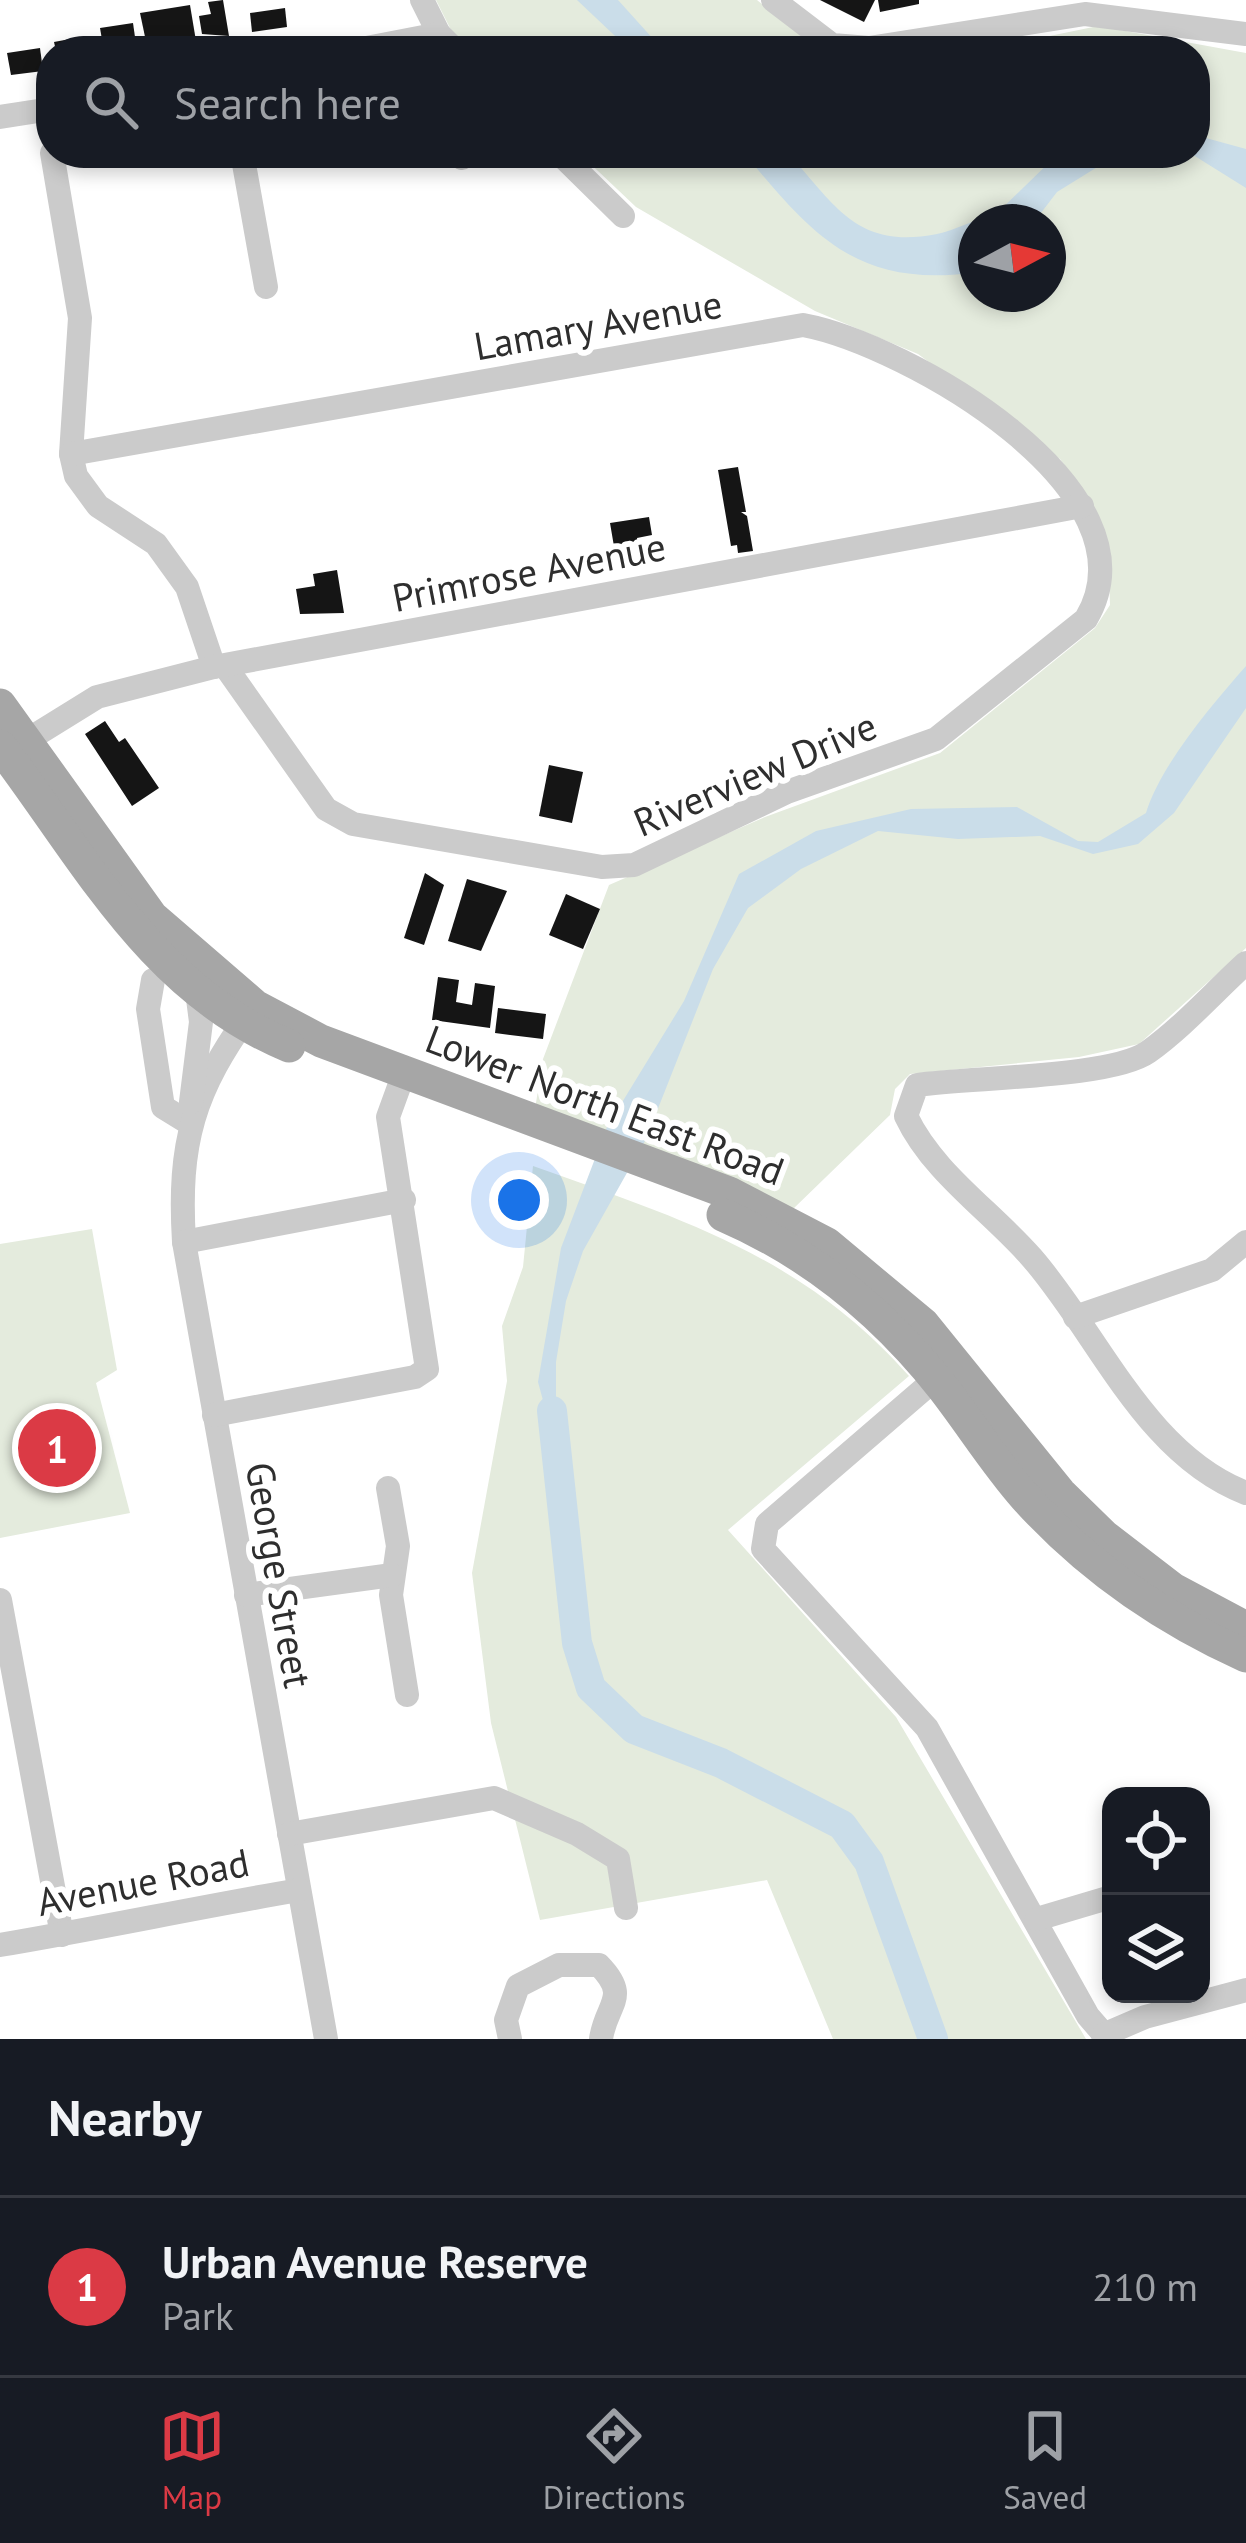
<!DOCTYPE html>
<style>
:root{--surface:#171b24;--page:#242831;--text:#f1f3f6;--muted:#9ea1a6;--line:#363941;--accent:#db3a45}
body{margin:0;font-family:"PT Sans",sans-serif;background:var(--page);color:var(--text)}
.controls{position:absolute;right:36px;bottom:36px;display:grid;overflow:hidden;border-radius:24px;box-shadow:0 6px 18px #0003}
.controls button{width:108px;height:108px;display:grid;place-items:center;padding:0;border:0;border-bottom:3px solid var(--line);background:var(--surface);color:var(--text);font:60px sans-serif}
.compass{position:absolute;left:958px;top:204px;width:108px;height:108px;border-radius:50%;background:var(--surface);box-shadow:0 6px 18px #0003;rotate:83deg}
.you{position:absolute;left:519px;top:1200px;width:42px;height:42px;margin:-30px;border:9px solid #fff;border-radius:50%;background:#1a73e8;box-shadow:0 0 0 18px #1a73e833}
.badge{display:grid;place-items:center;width:78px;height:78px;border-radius:50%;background:var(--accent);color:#fff;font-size:39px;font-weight:700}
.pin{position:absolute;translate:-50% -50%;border:6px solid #fff;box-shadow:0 3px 12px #0006}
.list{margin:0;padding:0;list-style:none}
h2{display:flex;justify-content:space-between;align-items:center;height:156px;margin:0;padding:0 48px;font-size:51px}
h2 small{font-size:39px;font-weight:400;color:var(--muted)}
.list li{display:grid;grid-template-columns:78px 1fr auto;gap:36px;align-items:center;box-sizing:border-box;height:180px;padding:0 48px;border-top:3px solid var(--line)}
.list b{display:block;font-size:45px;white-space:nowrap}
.list p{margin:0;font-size:39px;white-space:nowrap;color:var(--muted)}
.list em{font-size:39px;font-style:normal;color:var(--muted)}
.icon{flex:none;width:66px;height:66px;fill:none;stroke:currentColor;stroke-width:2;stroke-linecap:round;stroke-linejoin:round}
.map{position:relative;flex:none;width:1246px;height:2039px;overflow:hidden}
.search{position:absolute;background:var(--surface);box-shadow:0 6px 18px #0003;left:36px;right:36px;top:36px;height:132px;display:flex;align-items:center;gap:30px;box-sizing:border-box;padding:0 42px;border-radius:48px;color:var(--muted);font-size:45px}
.sheet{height:336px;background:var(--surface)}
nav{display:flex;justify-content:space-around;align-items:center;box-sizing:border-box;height:168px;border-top:3px solid var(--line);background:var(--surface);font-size:33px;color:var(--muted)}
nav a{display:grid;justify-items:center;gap:6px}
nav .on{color:var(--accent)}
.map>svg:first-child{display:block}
.green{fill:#e4ebdd;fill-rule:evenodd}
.water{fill:#cadde9}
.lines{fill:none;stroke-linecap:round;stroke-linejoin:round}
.river{stroke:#cadde9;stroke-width:30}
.building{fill:#151515}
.minor{stroke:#cbcbcb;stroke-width:24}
.major{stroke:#a6a6a6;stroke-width:33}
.labels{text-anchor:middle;stroke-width:12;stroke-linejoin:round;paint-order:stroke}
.street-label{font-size:39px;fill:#2e2e2e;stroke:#fff}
</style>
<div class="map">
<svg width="1246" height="2039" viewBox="0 0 1246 2039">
<rect width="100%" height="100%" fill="#fff"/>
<!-- green -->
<g class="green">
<path d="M436 0H757L820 51H472L452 32Z"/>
<path d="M1098 26 1246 53V948L1139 1044 1079 1057 910 1074 895 1089 890 1115 793 1209 535 1109 543 1059 609 885 765 817 940 753 1095 628 1110 605 1108 542 1091 502 1060 459 918 354 815 311 636 207 579 153H1195V51H1043L1040 38ZM976 222H1048V294H976Z"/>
<path d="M533 1166C679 1218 803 1256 909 1376L728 1530 896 1717 1086 2039H833L767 1880 540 1920 491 1723 472 1573 507 1381 502 1326 523 1267Z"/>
<path d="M92 1229 117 1370 96 1383 130 1513 0 1538V1244Z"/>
</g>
<!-- water -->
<g class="water">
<path d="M577 0H618L664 51H631Z"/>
<path d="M1195 135 1246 149V188L1190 153H1195Z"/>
<path d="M744 153H788C835 205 857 250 937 234 957 230 971 219 992 218L1059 153H1120L1057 192 1034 222H976V270L971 273C856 287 812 235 744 153Z"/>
<path d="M1246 666V708L1174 813 1138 844 1093 854 1040 836 958 839 878 831 801 869 748 908 713 969 646 1139 583 1251 566 1301 556 1362V1448L538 1382 561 1248 607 1127 684 1001 739 874 816 831 911 809 1017 807 1078 841 1098 842 1146 813C1161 764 1212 705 1246 666Z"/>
</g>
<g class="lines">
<!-- river -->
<path class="river" d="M552 1411 577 1643 591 1688 634 1729 721 1763 842 1825 869 1862 933 2039"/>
</g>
<!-- building -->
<g class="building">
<path d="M223 0 229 36 202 34 199 16 211 14 208 2Z"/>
<path d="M820 0H875L864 22Z"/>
<path d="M878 0H919V4L880 12Z"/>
<path d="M190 5 197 47 148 51 140 13Z"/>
<path d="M285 8 287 27 252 32 250 13Z"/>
<path d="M133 23 137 51H104L100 28Z"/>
<path d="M86 36 89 51H56L54 42Z"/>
<path d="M40 48 43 71 11 75 7 53Z"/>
<path d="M738 467 746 512H741L747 516 753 551 738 553 737 545 731 546 718 470Z"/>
<path d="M649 517 652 535 637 538 639 551 630 553 632 562 617 564 610 523Z"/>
<path d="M337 570 344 613 300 614 296 589 315 586 313 574Z"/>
<path d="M105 721 119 742 125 738 159 788 132 806 85 734Z"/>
<path d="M549 765 583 772 572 823 539 816Z"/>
<path d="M425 873 444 885 424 945 404 938Z"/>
<path d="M467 879 507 891 481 951 448 941Z"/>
<path d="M566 894 600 909 583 949 549 935Z"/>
<path d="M438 977 459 980 456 1002 472 1005 475 983 495 986 490 1028 432 1020Z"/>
<path d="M498 1008 546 1014 543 1039 495 1033Z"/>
</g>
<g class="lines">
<!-- minor -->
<g class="minor">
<path d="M422 0 439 34 456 51"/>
<path d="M773 0 832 45 869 48 1085 14 1246 34"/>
<path d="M351 51 439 34"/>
<path d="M0 117 51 109"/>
<path d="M52 153 80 318 71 454 76 476 98 506 156 544 187 587 214 667"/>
<path d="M242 153 266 287"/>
<path d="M559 153 623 216"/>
<path d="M462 158 468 153"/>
<path d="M71 454 803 325C905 344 1163 490 1086 619L936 739 787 792 634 865 602 867 353 824 326 809 225 666"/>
<path d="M13 749 97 697 214 667 1082 506"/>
<path d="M1246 963C1214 992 1183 1027 1148 1052 1111 1078 970 1077 917 1085L906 1116C933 1173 991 1211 1032 1258 1099 1335 1145 1454 1246 1493"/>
<path d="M153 980 148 1009 163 1107 189 1123"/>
<path d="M252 1010C193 1091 178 1142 184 1242L326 2039"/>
<path d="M191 1102 201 1022 197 991"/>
<path d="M184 1242 404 1200"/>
<path d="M1075 1317 1212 1270 1246 1242"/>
<path d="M947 1369 767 1524 763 1549 927 1728 1088 2016 1108 2039"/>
<path d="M214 1415 415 1377 427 1369 388 1117 404 1073"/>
<path d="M388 1488 398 1546 391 1595 407 1695"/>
<path d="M246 1595 392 1575"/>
<path d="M0 1600 62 1935"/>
<path d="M289 1834 494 1798 577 1834 618 1859 626 1908"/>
<path d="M1037 1919 1111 1897"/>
<path d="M0 1945C101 1928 199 1907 299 1890"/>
<path d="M1103 2035 1145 2017 1246 1990"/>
<path d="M510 2039 506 2020 518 1986 559 1965H599C631 1998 606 2003 601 2039"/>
</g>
<!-- major -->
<g class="major">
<path d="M0 705 152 917 255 1006 321 1041 729 1193 827 1244 923 1324 1060 1493 1104 1536 1173 1589 1246 1628"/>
<path d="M0 746C86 859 151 989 289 1046"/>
<path d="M723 1215C811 1253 884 1313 943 1388 971 1424 995 1463 1025 1497 1087 1566 1162 1618 1246 1656"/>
</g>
</g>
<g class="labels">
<!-- street labels -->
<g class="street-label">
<text transform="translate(598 325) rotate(-10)" y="14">Lamary Avenue</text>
<text transform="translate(529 572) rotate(-11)" y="14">Primrose Avenue</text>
<text transform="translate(755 774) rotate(-23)" y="14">Riverview Drive</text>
<text transform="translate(605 1105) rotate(21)" y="14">Lower North East Road</text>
<text transform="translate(279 1575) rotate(80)" y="14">George Street</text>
<text transform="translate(143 1882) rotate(-11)" y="14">Avenue Road</text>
</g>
</g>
</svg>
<div class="controls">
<button><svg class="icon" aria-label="locate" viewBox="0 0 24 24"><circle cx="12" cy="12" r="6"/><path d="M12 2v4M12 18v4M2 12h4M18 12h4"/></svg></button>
<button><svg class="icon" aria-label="layers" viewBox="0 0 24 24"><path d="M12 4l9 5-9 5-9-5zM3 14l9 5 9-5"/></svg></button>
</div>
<svg class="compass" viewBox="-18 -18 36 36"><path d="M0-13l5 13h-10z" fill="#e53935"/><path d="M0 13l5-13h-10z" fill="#9ea1a6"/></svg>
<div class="you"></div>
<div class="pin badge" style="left:57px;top:1448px">1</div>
<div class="search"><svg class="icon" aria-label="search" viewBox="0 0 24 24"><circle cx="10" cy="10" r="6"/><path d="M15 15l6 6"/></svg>Search here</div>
</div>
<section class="sheet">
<h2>Nearby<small></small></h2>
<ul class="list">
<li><span class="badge">1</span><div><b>Urban Avenue Reserve</b><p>Park</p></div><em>210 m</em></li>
</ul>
</section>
<nav>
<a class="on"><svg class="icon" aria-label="map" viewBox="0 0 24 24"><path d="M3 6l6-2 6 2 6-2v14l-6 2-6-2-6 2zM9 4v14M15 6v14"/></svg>Map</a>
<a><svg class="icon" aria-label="directions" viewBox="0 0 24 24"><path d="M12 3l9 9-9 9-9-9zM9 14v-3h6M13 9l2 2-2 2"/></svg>Directions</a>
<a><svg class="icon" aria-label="saved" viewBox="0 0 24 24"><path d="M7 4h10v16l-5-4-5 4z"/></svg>Saved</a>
</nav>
